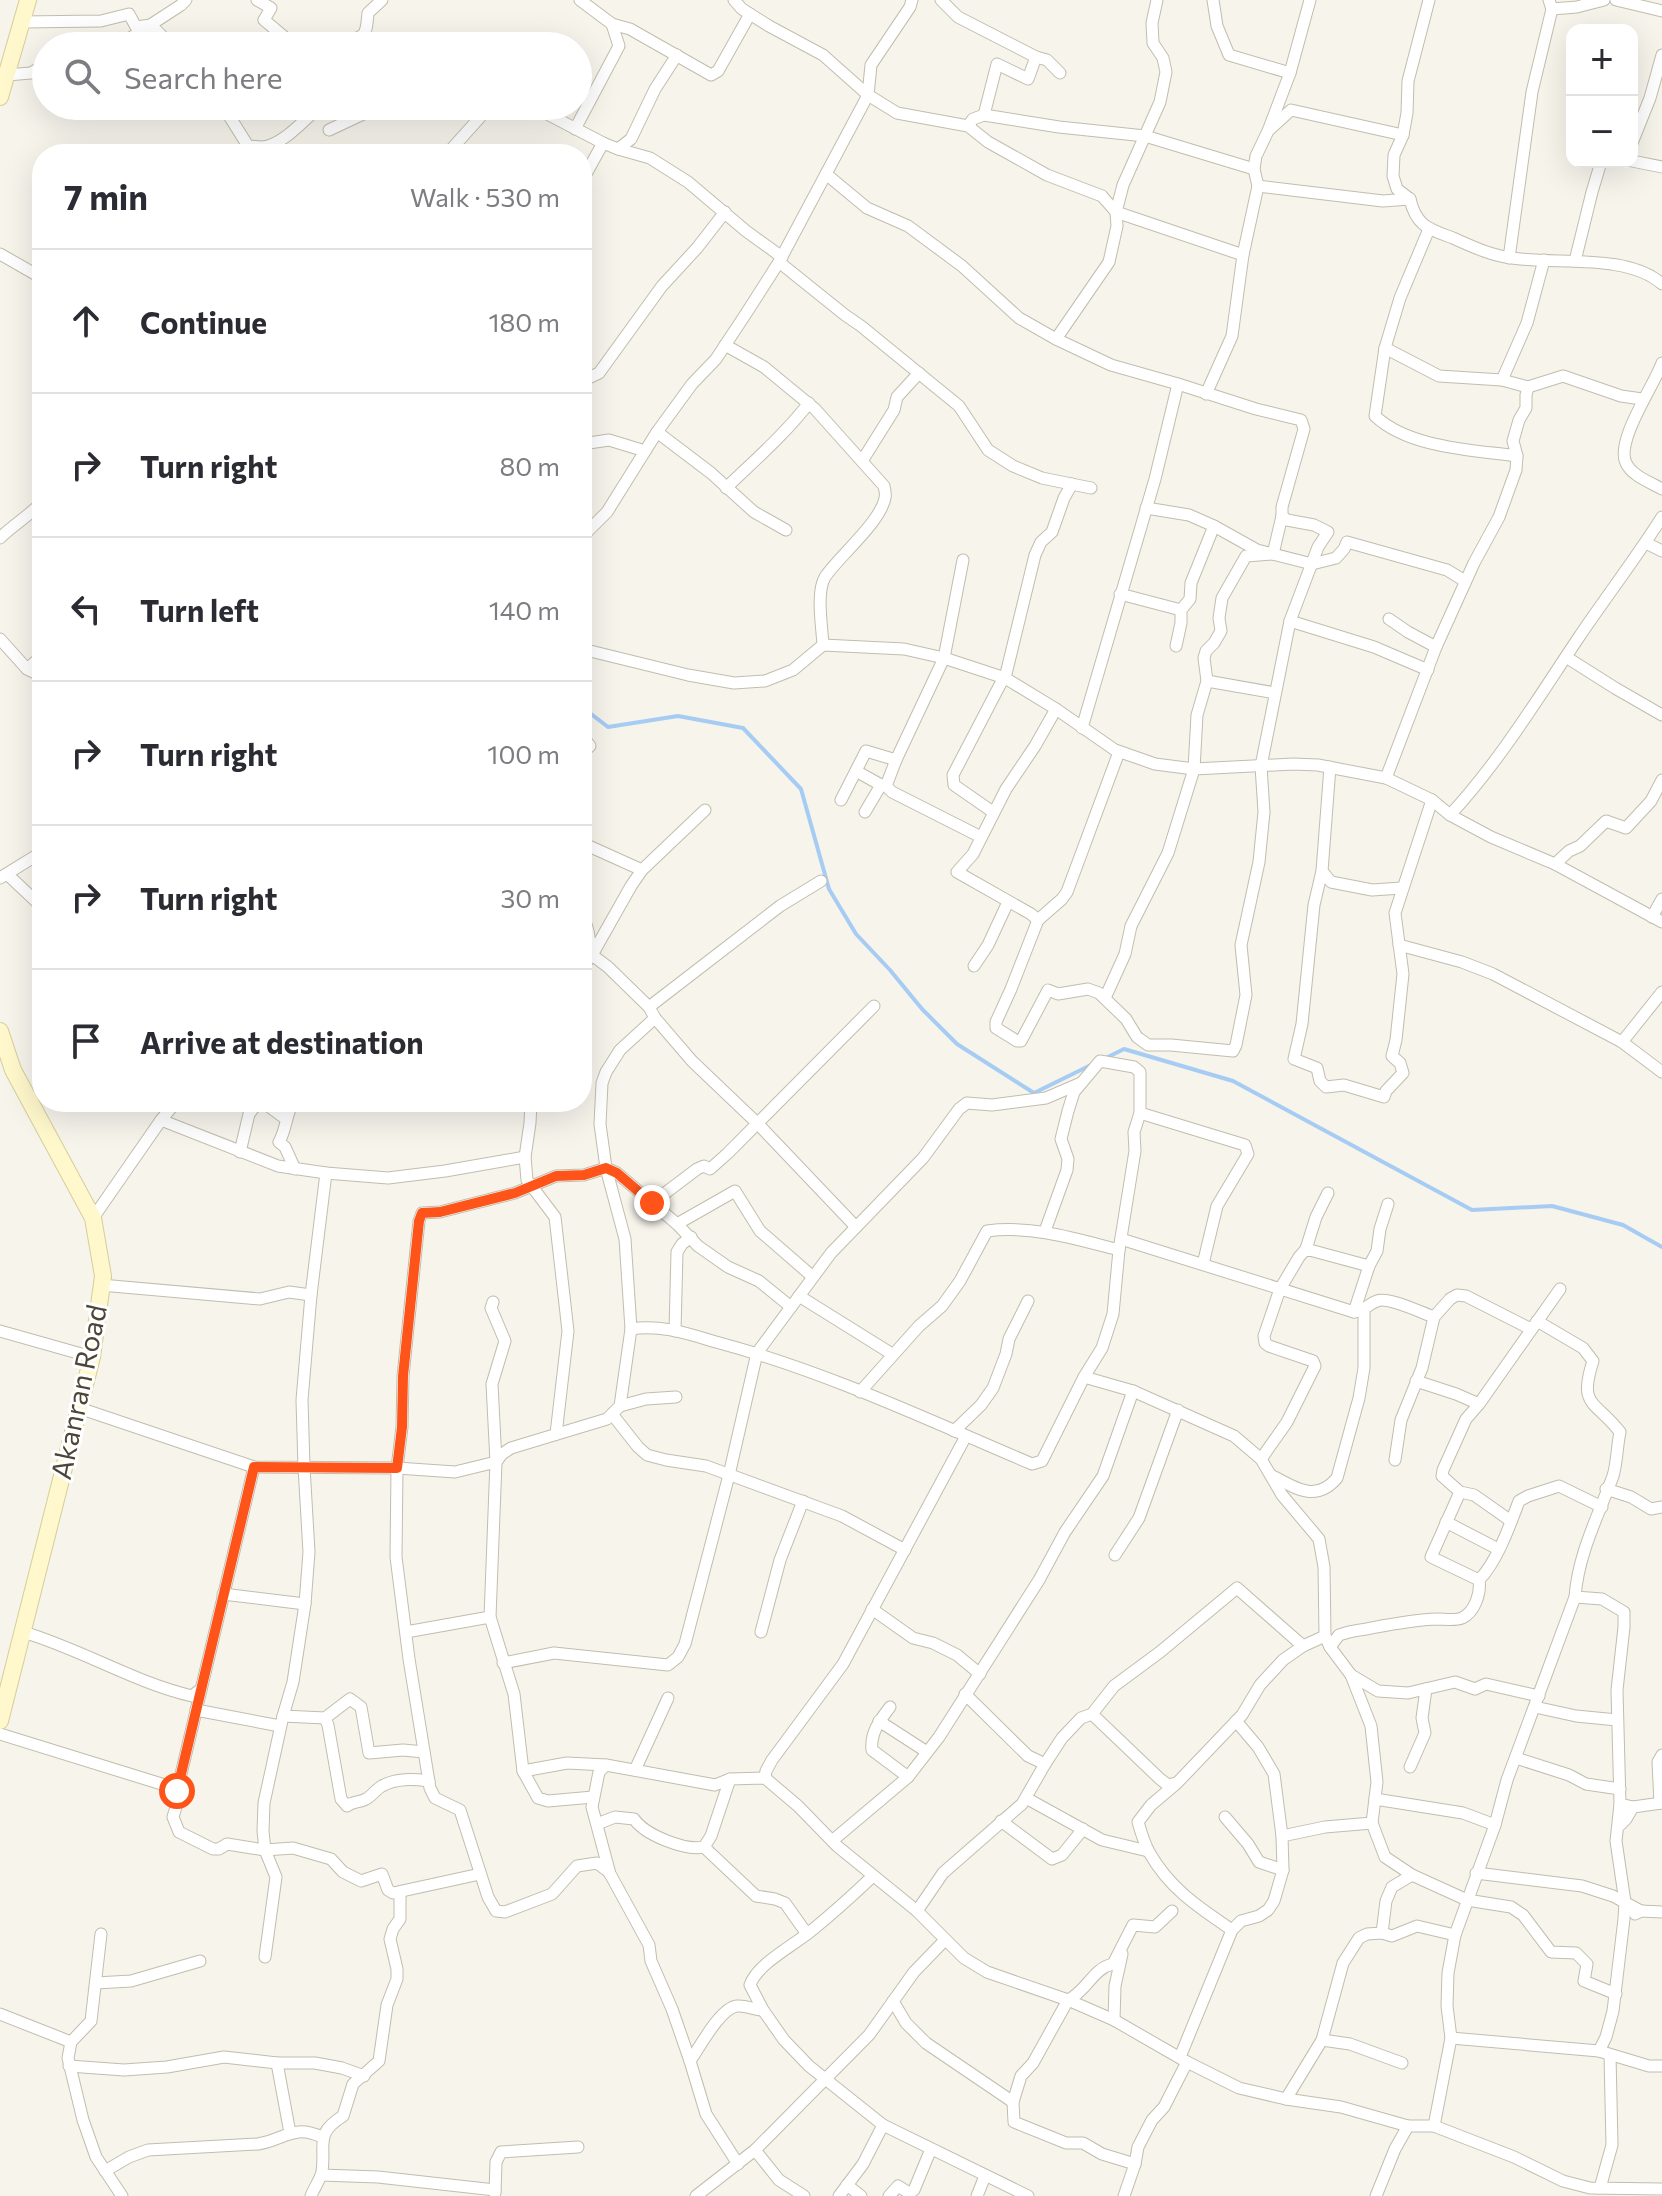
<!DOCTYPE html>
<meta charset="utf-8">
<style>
:root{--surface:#fff;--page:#f2f2f3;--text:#2b2b33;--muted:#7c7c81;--line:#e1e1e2}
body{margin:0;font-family:Commissioner,sans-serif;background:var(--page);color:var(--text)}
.controls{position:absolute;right:24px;top:24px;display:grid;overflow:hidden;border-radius:16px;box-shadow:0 8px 32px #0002}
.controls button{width:72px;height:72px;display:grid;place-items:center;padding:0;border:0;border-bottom:2px solid var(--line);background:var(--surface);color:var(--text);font:40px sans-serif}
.stop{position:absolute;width:24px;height:24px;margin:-18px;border:6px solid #ff5419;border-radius:50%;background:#fff}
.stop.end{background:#ff5419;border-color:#fff;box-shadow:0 2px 8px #0008}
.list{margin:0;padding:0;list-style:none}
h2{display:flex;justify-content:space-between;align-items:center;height:104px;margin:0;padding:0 32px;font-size:34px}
h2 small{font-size:26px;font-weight:400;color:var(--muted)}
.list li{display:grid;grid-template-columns:52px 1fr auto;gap:24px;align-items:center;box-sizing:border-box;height:144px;padding:0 32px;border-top:2px solid var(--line)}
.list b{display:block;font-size:30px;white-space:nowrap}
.list em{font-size:26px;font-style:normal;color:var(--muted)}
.icon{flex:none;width:44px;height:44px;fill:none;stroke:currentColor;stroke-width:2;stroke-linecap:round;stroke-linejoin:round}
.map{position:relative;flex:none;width:1662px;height:2196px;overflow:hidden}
.search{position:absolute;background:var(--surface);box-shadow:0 8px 32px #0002;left:32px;top:32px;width:560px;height:88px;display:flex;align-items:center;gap:20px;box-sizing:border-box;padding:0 28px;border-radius:44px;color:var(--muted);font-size:30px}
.panel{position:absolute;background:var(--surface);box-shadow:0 8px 32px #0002;left:32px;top:144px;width:560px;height:968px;border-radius:32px}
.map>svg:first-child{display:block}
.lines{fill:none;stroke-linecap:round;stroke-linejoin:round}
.stream{stroke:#a7ccf3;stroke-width:4}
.minor-casing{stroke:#c2bdad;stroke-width:13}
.secondary-casing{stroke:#d7cd9a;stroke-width:18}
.minor{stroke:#fff;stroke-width:11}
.secondary{stroke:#fff8cc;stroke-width:16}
.route{stroke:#ff5419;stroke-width:10}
.labels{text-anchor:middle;stroke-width:6;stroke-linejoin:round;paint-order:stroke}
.street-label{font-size:28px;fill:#4b4638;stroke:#fff}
</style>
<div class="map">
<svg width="1662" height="2196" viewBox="0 0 1662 2196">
<rect width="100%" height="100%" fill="#f6f4eb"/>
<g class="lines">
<!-- stream -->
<g class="stream">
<path d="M582 707 608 727 678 716 743 728 801 789 829 889 856 934 890 970 922 1009 957 1044 1034 1093 1091 1065"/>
<path d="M1106 1058 1124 1049 1233 1081 1472 1210 1552 1206 1623 1225 1662 1247"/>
</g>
<defs>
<g id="minor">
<path d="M257 0 271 8 264 20 294 45 344 42 347 46"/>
<path d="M580 0 612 24 630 29 711 75 718 71 750 14"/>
<path d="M734 0 742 9 769 26 823 55 868 95 897 113 968 126 988 142 1047 175 1102 196 1116 212 1243 255"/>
<path d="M941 0 958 17 1036 57 1047 60 1060 73"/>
<path d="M1213 0 1217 26 1229 55 1290 73"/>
<path d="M1616 0 1662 11"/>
<path d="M1552 9 1577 7 1604 0"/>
<path d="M22 22 101 21 129 14 136 27 151 25 172 46"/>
<path d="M344 42C367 36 366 35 368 13L382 0"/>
<path d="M118 46 181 5 186 0"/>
<path d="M7 75 31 73 38 69 46 70"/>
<path d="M223 106 248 146"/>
<path d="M532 106 603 143 618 149 650 158 688 182 746 231 782 257"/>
<path d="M984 115 997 64 1028 79 1036 57"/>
<path d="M968 126 973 119 984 115 1059 127 1145 136 1254 169"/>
<path d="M575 129 619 46 612 24"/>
<path d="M329 130 380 106"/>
<path d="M1269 130 1291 110 1403 135"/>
<path d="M1632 143 1650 98 1662 55"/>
<path d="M618 149 631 139 655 89 677 55"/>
<path d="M237 154 248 146C253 146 257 147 262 147 282 146 305 119 320 106"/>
<path d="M447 154 482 115 494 106"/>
<path d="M1632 161 1662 167"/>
<path d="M826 174 867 208 908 226 962 266 1019 318 1056 339 1111 365 1178 384 1256 409 1301 420 1304 429 1282 507V516L1273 554 1246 556 1222 598 1219 618 1221 631 1214 643 1206 651 1204 658 1207 681 1197 715 1194 769 1168 853 1131 926 1125 954 1105 998"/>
<path d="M582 181 603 143"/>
<path d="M1258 186 1383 201 1410 199C1416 226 1429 229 1453 238 1471 246 1492 256 1512 258 1556 265 1627 253 1662 284"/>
<path d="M1410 199 1397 189 1393 176 1394 155 1403 135 1407 113 1408 81 1429 0"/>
<path d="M1429 229 1400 298 1385 348 1375 416C1409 448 1473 450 1517 456"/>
<path d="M0 254 42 278"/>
<path d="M1509 258 1532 92 1552 9 1549 0"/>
<path d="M1575 261 1592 192 1601 162"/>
<path d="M779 262 845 315 861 326 959 406 988 450 1013 466 1042 478 1091 488"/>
<path d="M1056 339 1109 262 1117 226 1116 212 1123 185 1160 102 1166 72 1163 58 1153 43 1152 23 1157 0"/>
<path d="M725 345 764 367 815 409 884 486C885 490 886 494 885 498 880 523 839 556 825 577 816 592 822 627 823 645"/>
<path d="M1385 348 1439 376 1502 380 1528 387 1563 376 1621 396 1642 399"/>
<path d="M1662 363C1655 384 1615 441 1626 463 1632 476 1650 482 1662 489"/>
<path d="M1502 380 1527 323 1544 260"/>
<path d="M582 381 599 373 662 286 697 248 725 212"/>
<path d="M1206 394 1232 336 1243 255 1258 186 1254 169 1256 156 1268 131 1290 73 1310 0"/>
<path d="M657 432 711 473 754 512 786 530"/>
<path d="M582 444 609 440 645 451"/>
<path d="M862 461 894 410 897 397 919 373"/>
<path d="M726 488C755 460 784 435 809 403"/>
<path d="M1146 508 1189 515 1214 526 1257 550 1312 564 1336 558 1344 549 1347 542 1447 570 1465 581"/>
<path d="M582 537 607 512 657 432 692 384 716 359 747 312 779 262 868 95 871 65 910 7 912 0"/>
<path d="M0 538C13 525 29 516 42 502"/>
<path d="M1646 543 1662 551"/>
<path d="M1120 594 1181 610"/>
<path d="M1389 619 1408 632 1436 647"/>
<path d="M1290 621 1374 647 1428 670"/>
<path d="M0 639 27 669 42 676"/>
<path d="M1176 646 1181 623V610L1190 599 1191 583 1214 526"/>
<path d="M582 649 688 675 734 683 765 681 793 670 823 645 904 649 944 658 1005 678 1056 709 1115 750 1155 764 1194 769 1293 764 1318 765 1386 778 1432 800 1450 815 1491 837 1555 864 1662 922"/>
<path d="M1566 657 1615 688 1662 715"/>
<path d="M27 669 42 656"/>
<path d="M1005 678 1035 555 1041 542 1052 532 1064 498 1072 484"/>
<path d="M1207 681 1275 693"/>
<path d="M1082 728 1155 479 1178 384"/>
<path d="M582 735 590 746 582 753"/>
<path d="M1119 752 1067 892 1062 899 1038 920 1011 989 996 1022V1028L1017 1041H1021L1048 990 1058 994 1088 989 1099 993 1126 1019 1137 1037 1148 1045H1171L1233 1051 1236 1045 1246 995 1241 945 1259 862 1264 812 1261 766 1290 621 1318 547 1328 532 1314 525 1287 520 1282 516"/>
<path d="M1330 767 1322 871 1314 905 1302 1024 1294 1059 1317 1068 1320 1081 1326 1087 1344 1085 1384 1097 1386 1091 1403 1073 1400 1063 1392 1056 1396 1040 1403 974 1395 913 1432 800"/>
<path d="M856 771 881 785"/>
<path d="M1386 778 1436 647 1474 563 1499 517 1516 470 1517 456 1513 441 1519 420 1526 408V395L1528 387"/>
<path d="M886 786 892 792 981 837"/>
<path d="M841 800 866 751 896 760"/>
<path d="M865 812 881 785 886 786 896 760 944 658 963 560"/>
<path d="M993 812 954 785 953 775 1003 679"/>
<path d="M1450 815C1500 761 1538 698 1579 637 1606 597 1636 558 1662 517"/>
<path d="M582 843 642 870"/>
<path d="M1555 864 1569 851 1580 846 1606 821 1626 828 1651 801 1662 780"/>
<path d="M1322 871 1331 882 1372 890 1402 888"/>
<path d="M8 875 42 907"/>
<path d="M0 878 42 852"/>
<path d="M582 911 588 931 592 955 608 967 649 1007 655 1018 692 1061 757 1123 856 1227"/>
<path d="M1652 917 1662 899"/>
<path d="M1038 920 1031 914 957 872 973 854 1006 789 1035 746 1056 709"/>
<path d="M1399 945 1462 962 1493 974 1622 1042 1662 1072"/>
<path d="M974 966 988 945 1008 902"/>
<path d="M582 967 592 955 631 886 642 870 705 810"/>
<path d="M649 1007 780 906 821 881"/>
<path d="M1622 1042 1662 992"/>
<path d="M263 1102 286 1119"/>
<path d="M293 1102C286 1115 286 1130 279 1142L285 1147 295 1169"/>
<path d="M531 1102 530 1123 525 1157 527 1180 555 1217 568 1331 556 1434"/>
<path d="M1140 1113 1245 1145 1248 1154 1217 1206 1203 1264"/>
<path d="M161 1120 278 1166 326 1173 388 1178 445 1171 525 1157"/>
<path d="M240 1152 249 1114 258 1102"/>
<path d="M652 1203 697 1169 704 1166 710 1169 728 1153 874 1006"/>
<path d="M93 1218 161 1120 176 1102"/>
<path d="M677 1224 735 1191 760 1231 813 1277"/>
<path d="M1121 1239 1354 1312C1365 1311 1368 1304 1377 1301 1388 1296 1422 1313 1434 1317"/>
<path d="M1306 1249 1316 1217 1328 1193"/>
<path d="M101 1285 260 1299 289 1292 311 1295"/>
<path d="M799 1296 892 1354"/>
<path d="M493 1302 491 1308 505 1341 492 1384 496 1462 490 1617 514 1694 523 1771 538 1798 548 1801 593 1797"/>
<path d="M1354 1312 1369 1266 1377 1251 1380 1229 1388 1204"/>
<path d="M631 1329C660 1324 689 1334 716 1342 825 1371 928 1420 1032 1464L1042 1461 1084 1377 1102 1348 1113 1314 1119 1250 1135 1151 1134 1132 1140 1113V1072L1134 1067 1100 1061 1074 1092 1068 1111 1061 1139 1068 1159 1067 1170 1045 1231"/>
<path d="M0 1331 92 1357"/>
<path d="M675 1331 677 1252 682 1244 691 1237"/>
<path d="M1084 1377 1133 1391 1234 1436 1261 1459 1282 1495 1319 1539 1324 1567 1325 1636 1330 1647 1351 1675 1371 1726 1377 1782 1372 1823 1385 1857 1412 1875 1467 1900 1511 1907 1523 1915 1551 1952 1576 1953 1587 1964 1584 1981 1616 1994"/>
<path d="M1416 1381 1456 1394 1479 1404"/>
<path d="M860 1392 919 1326 942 1306 960 1281 987 1231C1032 1225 1076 1239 1119 1250"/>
<path d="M620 1406 646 1399 676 1397"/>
<path d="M79 1408 254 1467 397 1468 455 1472 496 1462 502 1454 511 1448 607 1419 620 1406 631 1329 625 1239 606 1168 600 1124 602 1083 606 1072 620 1050 655 1018"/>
<path d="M612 1414 638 1447 647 1455 666 1460 706 1466 842 1516 905 1550"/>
<path d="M954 1431 981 1405 993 1388 1006 1354 1009 1339 1028 1301"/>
<path d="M1261 1459 1287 1422 1315 1366 1313 1361 1269 1346 1265 1343 1264 1336 1280 1289 1299 1257 1306 1249 1369 1266"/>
<path d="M1395 1460 1401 1420 1422 1368 1434 1317 1450 1299 1457 1295 1466 1296 1531 1329"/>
<path d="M1271 1475C1295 1488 1316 1503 1337 1478L1359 1398 1364 1368V1311"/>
<path d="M1606 1489 1631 1497 1651 1509 1662 1507"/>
<path d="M1460 1492 1431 1557 1479 1580"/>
<path d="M1511 1521 1474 1495 1460 1492 1442 1476 1443 1470 1466 1419 1479 1404 1560 1289"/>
<path d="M1446 1522 1498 1549"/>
<path d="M1115 1555 1139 1518 1178 1410"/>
<path d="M223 1594 305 1604"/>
<path d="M1575 1597 1602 1599 1624 1612V1627L1617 1690 1620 1804 1616 1841 1625 1902 1624 1919 1613 2011 1606 2037 1599 2051"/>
<path d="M872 1609 913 1638 933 1643 957 1655 980 1674"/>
<path d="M23 1632C81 1649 133 1682 192 1696L201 1689"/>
<path d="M406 1632 490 1617"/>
<path d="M761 1632 780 1560 803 1501"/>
<path d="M1330 1647 1339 1635 1349 1632C1379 1627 1407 1620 1437 1619 1445 1619 1455 1621 1462 1618 1475 1612 1481 1593 1479 1580 1497 1562 1510 1525 1519 1501L1528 1496 1559 1486 1602 1507"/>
<path d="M503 1663 554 1653 668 1665 678 1657 685 1644 729 1475 757 1353 831 1253 923 1158 959 1109 967 1103 992 1105 1046 1098 1081 1083"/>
<path d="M1351 1675 1378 1691 1408 1693 1455 1682 1475 1689 1486 1684 1539 1696"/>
<path d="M965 1694 1028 1756 1045 1764"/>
<path d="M890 1707C880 1720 870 1733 872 1750L908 1777"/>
<path d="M1535 1707 1576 1716 1617 1720"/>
<path d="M196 1710 280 1726"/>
<path d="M1092 1714 1160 1779 1168 1785 1176 1783"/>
<path d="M283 1716 325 1718 350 1699 361 1707 369 1753 403 1750 424 1752"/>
<path d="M325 1718 328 1725 341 1799 347 1806C353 1801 359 1803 366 1799 372 1796 376 1789 382 1786 396 1778 413 1779 429 1781"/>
<path d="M879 1721 927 1752"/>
<path d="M0 1734 168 1786 177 1791 179 1797 173 1817 179 1832 213 1849H219L227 1844 265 1850 293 1848 331 1859 343 1872 361 1881 382 1874 388 1890 393 1893 480 1874"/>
<path d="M1516 1758 1569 1775 1586 1784 1620 1789"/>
<path d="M606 1765 599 1772 592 1807 610 1874"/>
<path d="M1410 1767 1425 1733 1422 1718 1426 1689"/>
<path d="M635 1770 668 1698"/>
<path d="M523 1771 567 1763 606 1765 715 1785 730 1779 765 1778 798 1806 837 1846 917 1911 964 1958 987 1972 1068 2000 1114 2020 1187 2062 1239 2088 1286 2099 1341 2107 1408 2126H1434L1514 2157 1563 2181 1590 2188 1662 2189"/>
<path d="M765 1778 766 1771 772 1760 843 1664 966 1436"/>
<path d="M177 1791 254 1467"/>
<path d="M1026 1798 1102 1840 1148 1851"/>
<path d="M1375 1799 1463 1813 1495 1825"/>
<path d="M1660 1803 1658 1762 1662 1755"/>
<path d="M1633 1807 1662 1803"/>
<path d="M1225 1817 1248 1844 1259 1862 1283 1870"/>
<path d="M1001 1821 1052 1859 1062 1855 1083 1829"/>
<path d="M597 1824 615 1817 634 1819C645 1835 685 1851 704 1847L711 1836 730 1779"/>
<path d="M1619 1826 1626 1819 1633 1807 1620 1804"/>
<path d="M1282 1836 1325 1827 1372 1823"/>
<path d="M832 1841 908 1777 939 1737 1039 1580 1065 1532 1103 1476 1133 1391"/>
<path d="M704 1847 756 1896 775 1899 785 1903 807 1934"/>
<path d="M1476 1873 1582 1886 1613 1896 1641 1911"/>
<path d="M873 1876C853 1895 832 1914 811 1931 794 1945 757 1964 750 1985L763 2010 784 2040 809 2066 883 2125 1028 2196"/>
<path d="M917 1911 943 1873 1022 1804 1045 1764 1062 1738 1081 1718 1092 1714 1114 1686 1160 1652 1237 1588 1303 1646"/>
<path d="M1635 1914 1641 1911 1662 1912"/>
<path d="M1232 1930C1198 1907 1169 1888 1149 1852 1144 1843 1141 1832 1138 1822L1151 1805 1177 1783 1242 1715 1260 1685 1283 1660 1303 1646 1325 1636"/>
<path d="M1382 1933 1386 1901 1392 1887 1412 1875"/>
<path d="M101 1934 91 2021 71 2042 68 2058 83 2120 96 2157 122 2196"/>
<path d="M265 1957 276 1877 265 1850 263 1831 264 1803 283 1716 293 1682 305 1604 309 1552 304 1467 302 1400 311 1295 326 1173"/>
<path d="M96 1983 131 1981 200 1961"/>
<path d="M893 2001 906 2023 926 2043 1013 2102"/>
<path d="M0 2014 71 2042"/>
<path d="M1114 2020 1115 1986 1122 1954"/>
<path d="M1451 2038 1599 2051 1649 2066H1662"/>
<path d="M1322 2040 1350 2044 1402 2063"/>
<path d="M1180 2057 1232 1930 1241 1921 1259 1916 1268 1910 1274 1901 1283 1870 1282 1836 1274 1774 1258 1747 1236 1721"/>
<path d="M690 2061C700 2047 720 2008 737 2006 746 2005 754 2010 763 2010"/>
<path d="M277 2063 290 2133"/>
<path d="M69 2066 124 2070 167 2067 224 2057 277 2063H315L342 2068 364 2076"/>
<path d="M1286 2099 1322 2040 1343 1963 1359 1938 1367 1934 1382 1933 1392 1936 1417 1926 1455 1935"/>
<path d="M1434 2126 1451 2038 1447 2006 1448 1973 1455 1935 1495 1825 1507 1780 1575 1597C1578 1555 1598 1516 1613 1476 1617 1463 1617 1446 1620 1432 1595 1400 1578 1407 1593 1361L1583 1348 1537 1321"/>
<path d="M755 2150 779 2180 804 2196"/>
<path d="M738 2164 706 2114 690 2061 672 2009 651 1961 649 1945 609 1872 597 1863 577 1866 552 1894 505 1912 496 1911 488 1897 460 1810 435 1798 430 1788 409 1659 396 1557 397 1468 402 1427 403 1376 419 1221 422 1213 440 1212 515 1193 556 1176 584 1175 606 1168 617 1173 677 1224 698 1246 728 1267 759 1281 791 1307"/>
<path d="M1135 2164 1102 2154 1083 2143H1066L1014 2122 1013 2102 1021 2076 1033 2063 1068 2000C1087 1991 1093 1968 1113 1964L1133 1925 1155 1927 1172 1911"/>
<path d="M105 2171 129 2157 148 2150 258 2144C286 2139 293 2124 322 2137"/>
<path d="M321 2175 378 2177 495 2190"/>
<path d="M847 2185 861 2196"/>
<path d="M1600 2188 1612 2145 1610 2055"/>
<path d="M495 2193 496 2162 501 2152 578 2147"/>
<path d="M311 2196C314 2188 320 2180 322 2172 326 2144 314 2134 343 2116L353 2084 379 2061 387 2005 397 1979V1969L390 1939 393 1929 400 1919V1893"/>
<path d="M696 2196 755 2150 869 2035 914 1972 945 1940"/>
<path d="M839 2196 863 2164 883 2125"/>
<path d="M889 2196 898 2186 909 2193 914 2190 931 2149"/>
<path d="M977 2196 985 2176"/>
<path d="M1124 2196 1135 2164 1138 2147 1152 2120 1164 2107 1187 2062"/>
<path d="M1376 2196 1395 2149 1408 2126"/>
</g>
<g id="secondary">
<path d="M0 97 28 0"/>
<path d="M0 1031 13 1070 93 1218 103 1276 92 1357 0 1721"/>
</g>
</defs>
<!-- minor casing -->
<use href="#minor" class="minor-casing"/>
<!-- secondary casing -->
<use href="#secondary" class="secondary-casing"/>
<!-- minor -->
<use href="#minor" class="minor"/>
<!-- secondary -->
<use href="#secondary" class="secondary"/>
</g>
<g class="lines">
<!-- route -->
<path class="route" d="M177 1791 254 1467 397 1468 402 1427 403 1376 419 1221 422 1213 440 1212 515 1193 556 1176 584 1175 606 1168 617 1173 652 1203"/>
</g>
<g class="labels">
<!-- street labels -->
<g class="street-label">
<text transform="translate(79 1392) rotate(-78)" y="10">Akanran Road</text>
</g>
</g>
</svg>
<div class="controls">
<button>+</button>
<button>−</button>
</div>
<div class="stop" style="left:177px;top:1791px"></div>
<div class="stop end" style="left:652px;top:1203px"></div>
<div class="search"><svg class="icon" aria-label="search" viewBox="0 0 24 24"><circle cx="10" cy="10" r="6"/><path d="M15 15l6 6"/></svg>Search here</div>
<section class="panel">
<h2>7 min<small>Walk · 530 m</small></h2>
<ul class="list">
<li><svg class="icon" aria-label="ahead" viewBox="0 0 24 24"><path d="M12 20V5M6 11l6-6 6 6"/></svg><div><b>Continue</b></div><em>180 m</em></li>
<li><svg class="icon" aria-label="right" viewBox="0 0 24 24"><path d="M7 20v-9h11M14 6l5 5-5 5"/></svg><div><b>Turn right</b></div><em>80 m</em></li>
<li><svg class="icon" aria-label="left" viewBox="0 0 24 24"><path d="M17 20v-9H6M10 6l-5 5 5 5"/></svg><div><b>Turn left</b></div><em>140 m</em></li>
<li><svg class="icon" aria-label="right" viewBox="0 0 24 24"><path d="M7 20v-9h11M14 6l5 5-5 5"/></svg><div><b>Turn right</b></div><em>100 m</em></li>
<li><svg class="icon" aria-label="right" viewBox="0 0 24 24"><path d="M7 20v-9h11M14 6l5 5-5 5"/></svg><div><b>Turn right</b></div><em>30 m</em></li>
<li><svg class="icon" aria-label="arrive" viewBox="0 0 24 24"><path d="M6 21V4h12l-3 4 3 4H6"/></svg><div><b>Arrive at destination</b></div></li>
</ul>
</section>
</div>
